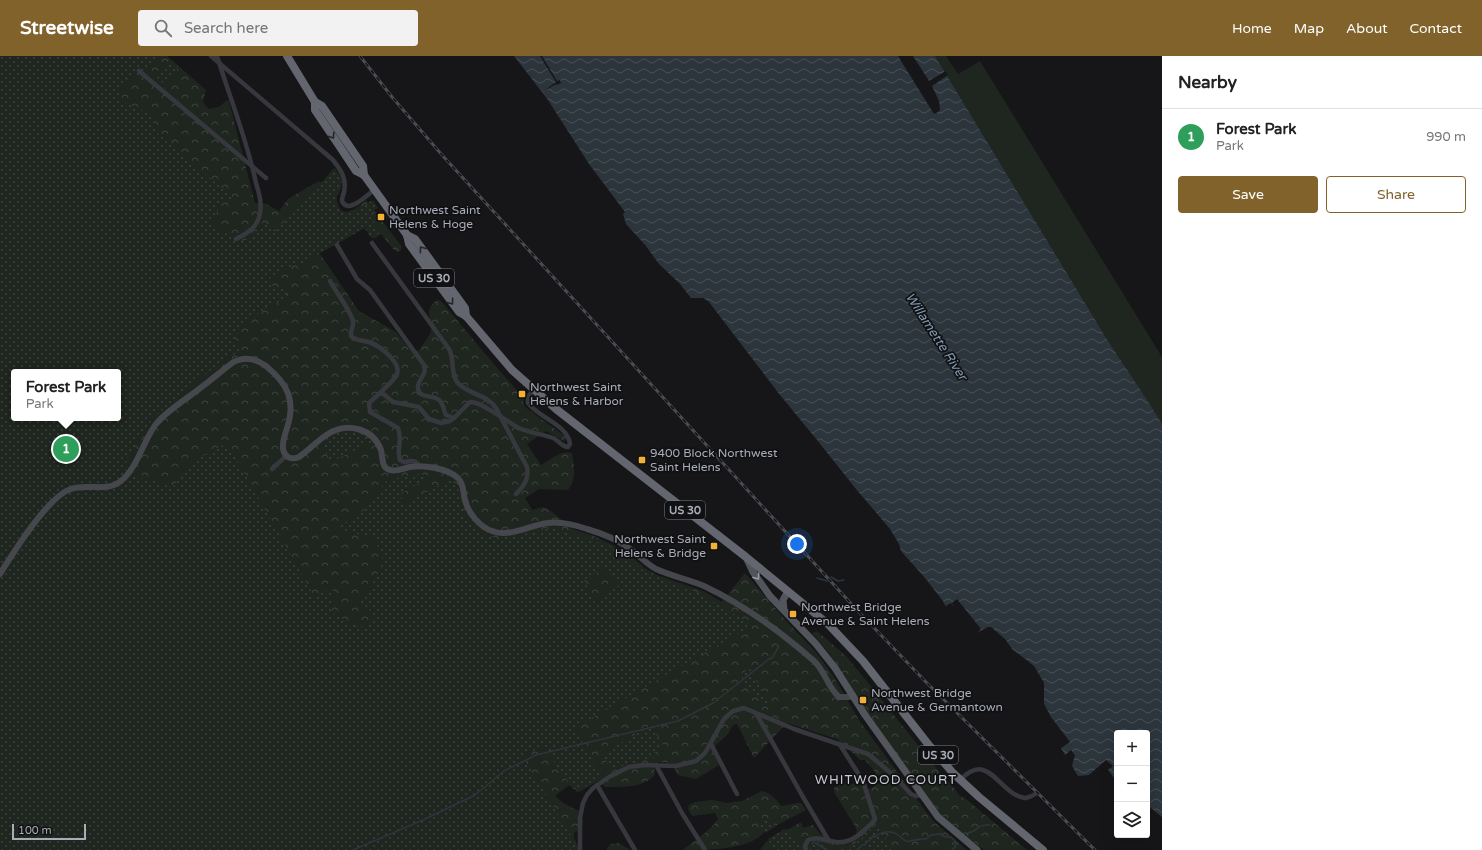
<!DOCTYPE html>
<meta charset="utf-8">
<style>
:root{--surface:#fff;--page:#f2f2f2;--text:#222;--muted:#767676;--line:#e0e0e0;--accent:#80622a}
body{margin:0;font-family:"Varela Round",sans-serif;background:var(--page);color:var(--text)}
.controls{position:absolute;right:12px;bottom:12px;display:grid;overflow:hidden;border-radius:4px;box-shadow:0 4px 16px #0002}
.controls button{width:36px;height:36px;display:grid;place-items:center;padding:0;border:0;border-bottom:1px solid var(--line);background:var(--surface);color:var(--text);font:20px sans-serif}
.scale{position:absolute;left:12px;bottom:10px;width:74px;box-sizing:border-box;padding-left:4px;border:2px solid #a8adb8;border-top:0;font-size:11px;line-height:14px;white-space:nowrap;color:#a8adb8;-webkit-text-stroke:3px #111113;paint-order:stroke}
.you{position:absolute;left:797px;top:488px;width:14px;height:14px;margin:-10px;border:3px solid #fff;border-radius:50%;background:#1a73e8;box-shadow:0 0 0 6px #1a73e833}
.badge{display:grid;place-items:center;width:26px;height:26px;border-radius:50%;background:var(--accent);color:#fff;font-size:13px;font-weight:700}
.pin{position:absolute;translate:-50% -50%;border:2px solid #fff;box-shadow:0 1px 4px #0006}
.popup{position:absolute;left:11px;top:313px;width:110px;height:52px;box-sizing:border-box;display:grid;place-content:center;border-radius:4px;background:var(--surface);filter:drop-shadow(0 1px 3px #0005);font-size:13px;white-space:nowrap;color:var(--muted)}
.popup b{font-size:15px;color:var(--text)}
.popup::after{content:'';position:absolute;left:50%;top:100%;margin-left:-8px;border:8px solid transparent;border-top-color:var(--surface)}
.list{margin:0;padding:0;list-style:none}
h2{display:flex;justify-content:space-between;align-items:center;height:52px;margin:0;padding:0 16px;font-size:17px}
h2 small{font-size:13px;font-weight:400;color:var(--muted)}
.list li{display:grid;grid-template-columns:26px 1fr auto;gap:12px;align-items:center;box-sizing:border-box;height:56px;padding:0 16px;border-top:1px solid var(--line)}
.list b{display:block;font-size:15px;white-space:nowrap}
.list p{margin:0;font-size:13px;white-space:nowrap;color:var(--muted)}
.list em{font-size:13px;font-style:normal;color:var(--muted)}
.actions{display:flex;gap:8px;padding:12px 16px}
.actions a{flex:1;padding:9px 0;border:1px solid var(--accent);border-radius:4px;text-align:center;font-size:14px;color:var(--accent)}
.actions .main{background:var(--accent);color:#fff}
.icon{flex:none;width:22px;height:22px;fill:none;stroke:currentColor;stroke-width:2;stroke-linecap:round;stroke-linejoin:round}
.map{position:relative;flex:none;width:1162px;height:794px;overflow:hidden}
header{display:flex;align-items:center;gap:24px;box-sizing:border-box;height:56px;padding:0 20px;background:var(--accent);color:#fff}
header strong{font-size:19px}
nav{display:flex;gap:22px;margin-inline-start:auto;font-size:14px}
.search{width:280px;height:36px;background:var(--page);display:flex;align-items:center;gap:10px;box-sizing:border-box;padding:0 14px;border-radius:4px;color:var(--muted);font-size:15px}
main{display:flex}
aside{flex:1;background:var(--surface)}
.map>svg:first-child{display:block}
.green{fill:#1e261f}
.forest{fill:url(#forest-crowns);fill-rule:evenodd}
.park{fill:url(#park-dots);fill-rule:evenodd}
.water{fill:url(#water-waves)}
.pier{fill:#161618}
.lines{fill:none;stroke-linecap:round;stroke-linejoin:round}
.stream{stroke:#2c353c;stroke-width:1.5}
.street{stroke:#37383d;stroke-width:4.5}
.secondary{stroke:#45474d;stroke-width:6}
.primary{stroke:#53555c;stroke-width:7}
.highway{stroke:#63666e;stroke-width:8}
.rail-casing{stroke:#4a4c52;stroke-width:3}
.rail{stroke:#111113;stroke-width:1.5;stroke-dasharray:4.5;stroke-linecap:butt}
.oneway{stroke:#26262a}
.oneway2{stroke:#979ba6}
.poi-dot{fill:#f2b134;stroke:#111113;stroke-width:1.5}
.labels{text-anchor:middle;stroke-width:3.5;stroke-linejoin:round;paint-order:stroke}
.shield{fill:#111113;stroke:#7b7e86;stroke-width:1}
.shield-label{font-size:11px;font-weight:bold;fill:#a8adb8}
.poi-label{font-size:12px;fill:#a8adb8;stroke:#111113;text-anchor:start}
.water-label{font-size:13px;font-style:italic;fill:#7f9bb3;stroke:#111113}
.neighbourhood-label{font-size:13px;letter-spacing:1px;fill:#c9ccd4;stroke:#111113}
</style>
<header>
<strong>Streetwise</strong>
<div class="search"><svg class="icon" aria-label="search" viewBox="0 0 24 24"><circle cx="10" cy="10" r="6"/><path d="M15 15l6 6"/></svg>Search here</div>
<nav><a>Home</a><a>Map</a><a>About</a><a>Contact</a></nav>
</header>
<main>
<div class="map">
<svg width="1162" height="794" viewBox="0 0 1162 794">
<defs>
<pattern id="forest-crowns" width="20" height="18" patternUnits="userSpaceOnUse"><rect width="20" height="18" fill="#1e261f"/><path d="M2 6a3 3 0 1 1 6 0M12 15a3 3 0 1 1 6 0" fill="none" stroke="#3c433d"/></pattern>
<pattern id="park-dots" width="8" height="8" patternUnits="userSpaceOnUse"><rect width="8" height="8" fill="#1e261f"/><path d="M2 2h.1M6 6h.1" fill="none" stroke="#3c433d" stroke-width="1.8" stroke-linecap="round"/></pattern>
<pattern id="water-waves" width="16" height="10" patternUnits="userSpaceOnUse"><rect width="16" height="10" fill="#2c353c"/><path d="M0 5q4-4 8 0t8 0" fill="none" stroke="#485056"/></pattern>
</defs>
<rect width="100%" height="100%" fill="#161618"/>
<!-- green -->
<path class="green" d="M935 0H946L958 18 980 5 1162 301V368L1105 280Z"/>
<!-- forest -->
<g class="forest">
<path d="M0 0H167L206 34 203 46 208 53 219 51 227 44 229 45 255 147 266 148 279 155 288 143 317 126C323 125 333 130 335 136 338 141 336 160 350 155 356 153 362 148 366 144L402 191 401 194 398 196 394 194 381 178 374 183 362 170 318 195 359 255 396 276 410 294H419C423 288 430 280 431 274 432 260 423 255 437 244L441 245 498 313 524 342 523 346 525 351 566 381 567 383 564 385 546 375 527 388 541 409C549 405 562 393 572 397 574 411 577 422 568 434L539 433 525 442 532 454 543 451 551 455 573 473 594 480 625 495 645 512 657 519 703 535 722 546 745 517 789 568 816 596 834 621 859 664 933 765 967 794H760L766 786 801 766 803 772 813 769 821 779 838 785 846 784 857 779 856 772 834 736V732C845 724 859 728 870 733L877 728 875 716 865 704H860L837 683 787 667 754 702 737 668 733 669 728 678 712 693 719 709 696 723 678 719 671 707 659 706 654 708 655 718C647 732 619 731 605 731L598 725 581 735 577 736 569 729 555 740 563 747 579 755 583 765 582 772 574 777V782L579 794H0ZM14 316H118V362H14Z"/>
<path d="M817 575 846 600 874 634 937 713 955 733 959 739 966 743 1027 794H984L948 767 938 755C914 723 889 691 867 658 849 630 835 601 812 577Z"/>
<path d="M762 735C771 737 776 743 781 750L797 747H801L806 754 764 776C751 794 707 794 683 794 695 784 709 776 718 763L715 757 692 760 688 753 689 749 695 746 712 744 727 747 742 745Z"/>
<path d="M619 787 630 794H607V792L611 788Z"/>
</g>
<!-- park -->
<g class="park">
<path d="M0 0H157L139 21C133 21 127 21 123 27 109 48 138 49 148 58 153 63 156 70 157 77L236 144H223L210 169 243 186 256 177 263 166 275 176 302 144 305 146 334 112C341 118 344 126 340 135 338 138 336 140 336 143 336 147 337 150 339 152 348 163 363 149 373 144L378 152 369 157 380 177 371 182 365 172 301 208 299 206 267 224 270 229 281 231 288 241 248 263 234 283 240 296 224 303 153 362 128 400 125 411 127 419 174 430 191 406 227 387 314 540 334 531 332 557 357 571 365 570 371 563 370 554 361 547 381 512 383 497 371 481 339 474 338 471 362 456 387 424 416 418 432 420 400 438 405 448 449 424C465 430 458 452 467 464 495 498 522 472 555 473L617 492 646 517 698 537 753 569 574 672 602 721 578 735 563 720 544 689 523 701 580 794H0ZM14 316H118V362H14ZM606 511 621 528 594 546 584 524Z"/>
<path d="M170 4 179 11 164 28 156 21Z"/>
<path d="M343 374C358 374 362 376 372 386L331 406 321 389 333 379Z"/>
<path d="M750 613 769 646 764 651 757 638 752 640 740 618Z"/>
<path d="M651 669 664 691 654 697 656 701 622 710 612 715 602 698Z"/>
<path d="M765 764 777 770 765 777 759 767Z"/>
<path d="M877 767 893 794H867L863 788 855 794H840L859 785Z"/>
<path d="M785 773 790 775 802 794H775L768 783Z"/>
<path d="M816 785 823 787 827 794H810L809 791Z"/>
</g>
<!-- water -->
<path class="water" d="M514 0H935L1105 280C1124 310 1144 338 1162 368V761L1147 749V677H1117V726L1108 714 1113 710 1106 704 1089 719 1078 720 1072 710 1075 699 1071 694 1065 699 1061 692 1070 686 1051 661 1024 610 991 579 988 578 976 584 947 553 943 545 925 522 901 495 899 488 890 473 856 433 817 384 780 339 709 246 703 242H691L680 228 659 208 646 190 626 168 623 158 625 156 589 108 548 44Z"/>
<!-- pier -->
<g class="pier">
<path d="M540 0H542L557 25 560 24 561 27 557 29 556 28 541 37 556 26Z"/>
<path d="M898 0H913L929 25 946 15 948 19 932 30 939 45 940 54 938 56 934 58Z"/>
<path d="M957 543 981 573 977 577 988 571H991L1005 583 1012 593 1034 610 1044 627V648L1040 644 1034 629 1022 610 1006 596 1000 588 990 580 987 579 979 585 969 584 959 573 944 551 951 547 954 551 952 547Z"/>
</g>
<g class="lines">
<!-- stream -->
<g class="stream">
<path d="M831 521 838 525 844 524"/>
<path d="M817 522 827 525"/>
<path d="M791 575 793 573"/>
<path d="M967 777C979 776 975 768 990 769"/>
<path d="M815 787 827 794"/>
<path d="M353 794 423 764 475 739 504 715 536 699 678 665 713 647 769 603 772 602 779 590"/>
<path d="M857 794 862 789H865L867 785H869L873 780 875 781C881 775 891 774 898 779 901 781 903 784 906 785 911 786 914 783 918 784L920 783H926L931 779 940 778 945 781H951L956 786 955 791 952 794"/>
</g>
<!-- street -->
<g class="street">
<path d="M211 0 333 104C341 114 347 123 344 136 343 139 342 142 342 145 348 159 367 139 374 134"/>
<path d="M217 0C230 42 247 84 256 127 259 137 262 147 260 157 258 171 248 177 236 183"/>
<path d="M139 15 266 122"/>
<path d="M372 187 449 293C455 303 450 316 457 326 468 339 487 338 496 352L527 411C529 423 524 430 516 438"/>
<path d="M337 189 357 223 370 234 424 309C427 319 419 322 418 330 417 344 433 338 439 344 444 348 443 354 446 359L454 362"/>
<path d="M330 225C336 236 350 254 353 265 354 270 350 275 351 280 355 285 363 284 369 286 378 289 404 307 396 320 393 325 386 331 381 336"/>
<path d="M419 411C417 403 410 405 404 406L400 404C396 395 403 384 398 372L370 356 369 347 381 336 393 346 419 351 429 363 441 367 450 365 454 362 470 346C481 345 507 366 519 372 530 377 542 378 553 382 558 384 562 391 568 391L570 388C568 369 539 362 528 347V341L533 334"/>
<path d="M272 413 286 400"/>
<path d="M756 657 803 741 829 785"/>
<path d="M711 688 737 738"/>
<path d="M656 709 682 757 705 794"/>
<path d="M960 724C985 699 993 724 1014 738 1018 740 1022 742 1026 742 1030 741 1034 739 1037 737"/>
<path d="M597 729 635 794"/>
<path d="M580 794V762L583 747 587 739 593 732 609 721 629 711 644 709 676 710 696 705 705 697 724 663 733 655 744 652 794 673 868 698 892 718 911 738 916 740 922 739"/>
<path d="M806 794 805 790 808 784C816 781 821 783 829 785 851 790 859 779 874 765L875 763 863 725 840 689"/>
</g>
<!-- secondary -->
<path class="secondary" d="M0 518C13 497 48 440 71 433 88 427 106 437 121 425 138 411 143 385 156 368 166 356 179 348 191 339 205 329 218 318 232 307 244 300 255 302 266 310 288 328 296 345 287 372 285 379 282 386 283 393 285 402 292 404 299 401 309 394 318 384 328 378 347 366 373 372 381 394 383 401 381 412 390 414 396 416 404 412 410 411 424 409 447 412 458 422 464 428 463 436 465 444 468 457 480 471 492 475 511 482 529 469 548 467 561 465 575 469 587 473 601 477 618 484 630 493 639 499 646 508 656 513 671 520 688 523 704 530 744 549 781 576 814 605 825 615 828 632 839 641H849L853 639"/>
<!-- primary -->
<g class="primary">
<path d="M746 501 753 516 770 540 816 588 835 612 865 659 938 761 977 794"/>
<path d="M784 554 783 544 788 535"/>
</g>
<!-- highway -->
<g class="highway">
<path d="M287 0 315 46 322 50 363 110 364 119"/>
<path d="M315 46V54L336 85 356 115 364 119 407 179 409 188 459 256 466 260 512 314 556 353 746 501 828 568 863 605 928 688 953 717 979 741 1043 794"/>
<path d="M407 179 415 183 465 252 466 260"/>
</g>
<defs>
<path id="rail" d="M360 0 392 41 442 99 856 553 925 625 1095 794"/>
</defs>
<!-- rail casing -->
<use href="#rail" class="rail-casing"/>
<!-- rail -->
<use href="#rail" class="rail"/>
</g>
<!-- one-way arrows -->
<defs><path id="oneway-chevron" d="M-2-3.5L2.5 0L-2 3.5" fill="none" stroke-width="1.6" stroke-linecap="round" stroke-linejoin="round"/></defs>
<g class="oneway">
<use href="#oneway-chevron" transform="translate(332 80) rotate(56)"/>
<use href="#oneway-chevron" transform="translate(422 193) rotate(-126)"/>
<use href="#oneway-chevron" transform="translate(451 246) rotate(53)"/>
</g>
<use class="oneway2" href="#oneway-chevron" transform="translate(757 521) rotate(54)"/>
<!-- markers -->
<g class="poi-dot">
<rect x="377" y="157" width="8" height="8" rx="2"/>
<rect x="518" y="334" width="8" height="8" rx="2"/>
<rect x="638" y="400" width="8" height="8" rx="2"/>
<rect x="710" y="486" width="8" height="8" rx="2"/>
<rect x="789" y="554" width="8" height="8" rx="2"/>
<rect x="859" y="640" width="8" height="8" rx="2"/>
</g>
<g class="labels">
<!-- shield labels -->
<g class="shield">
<rect x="414" y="213" width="40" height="18" rx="3"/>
<rect x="665" y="445" width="40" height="18" rx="3"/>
<rect x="918" y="690" width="40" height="18" rx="3"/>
</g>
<g class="shield-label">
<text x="434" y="226">US 30</text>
<text x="685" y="458">US 30</text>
<text x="938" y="703">US 30</text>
</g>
<!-- poi labels -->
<g class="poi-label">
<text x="389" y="158">Northwest Saint<tspan x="389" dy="14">Helens &amp; Hoge</tspan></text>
<text x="530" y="335">Northwest Saint<tspan x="530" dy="14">Helens &amp; Harbor</tspan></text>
<text x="650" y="401">9400 Block Northwest<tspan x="650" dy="14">Saint Helens</tspan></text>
<text x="706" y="487" text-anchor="end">Northwest Saint<tspan x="706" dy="14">Helens &amp; Bridge</tspan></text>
<text x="801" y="555">Northwest Bridge<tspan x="801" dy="14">Avenue &amp; Saint Helens</tspan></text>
<text x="871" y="641">Northwest Bridge<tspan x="871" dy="14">Avenue &amp; Germantown</tspan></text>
</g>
<!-- water labels -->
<g class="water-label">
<text transform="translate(937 280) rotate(57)" y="5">Willamette River</text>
</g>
<!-- neighbourhood labels -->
<g class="neighbourhood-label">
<text x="886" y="728">WHITWOOD COURT</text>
</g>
</g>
</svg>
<div class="controls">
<button>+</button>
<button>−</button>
<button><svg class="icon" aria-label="layers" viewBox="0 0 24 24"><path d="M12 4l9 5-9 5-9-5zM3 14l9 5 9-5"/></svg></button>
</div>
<div class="scale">100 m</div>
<div class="you"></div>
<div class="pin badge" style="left:66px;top:393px;background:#2e9e5b">1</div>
<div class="popup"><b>Forest Park</b>Park</div>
</div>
<aside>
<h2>Nearby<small></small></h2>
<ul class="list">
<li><span class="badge" style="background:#2e9e5b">1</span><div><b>Forest Park</b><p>Park</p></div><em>990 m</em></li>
</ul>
<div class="actions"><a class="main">Save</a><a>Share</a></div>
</aside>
</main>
